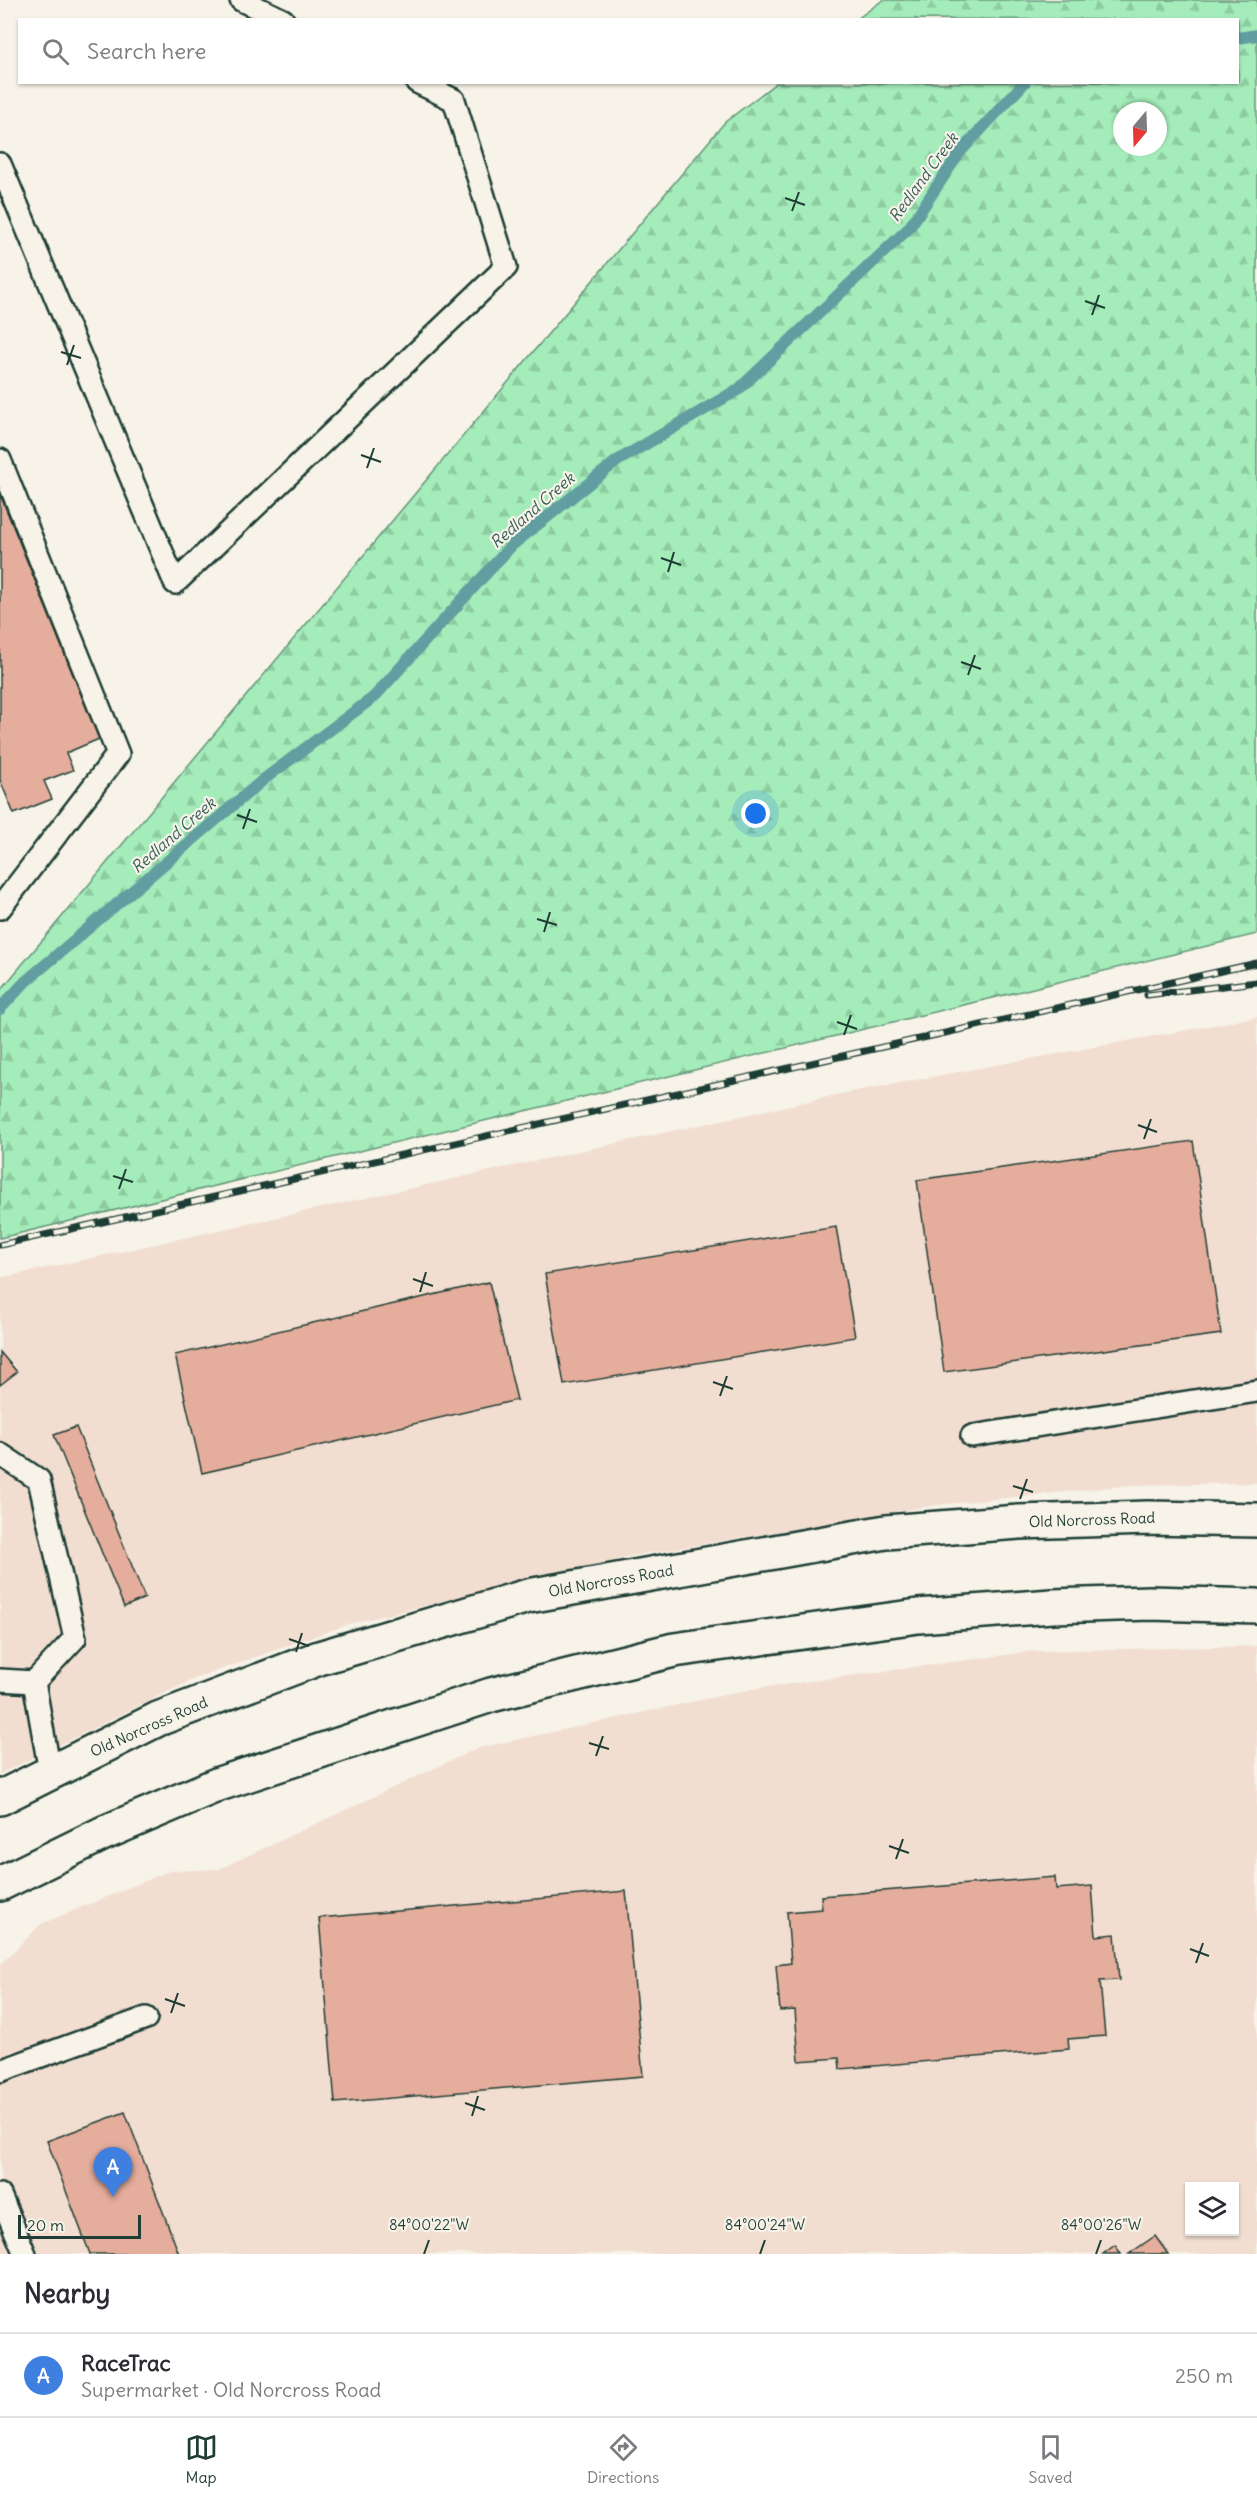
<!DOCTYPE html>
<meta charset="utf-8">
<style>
:root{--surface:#fff;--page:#f7f7f7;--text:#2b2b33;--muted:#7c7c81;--line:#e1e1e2;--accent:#1f3d34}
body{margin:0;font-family:Delius,sans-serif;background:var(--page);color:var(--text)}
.controls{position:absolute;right:18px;bottom:18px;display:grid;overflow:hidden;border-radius:0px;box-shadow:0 2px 4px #0004}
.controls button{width:54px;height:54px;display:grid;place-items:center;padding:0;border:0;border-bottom:2px solid var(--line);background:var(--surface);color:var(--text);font:30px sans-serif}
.compass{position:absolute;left:1113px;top:102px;width:54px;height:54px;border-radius:50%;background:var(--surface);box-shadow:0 2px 4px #0004;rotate:199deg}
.scale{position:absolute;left:18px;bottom:15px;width:123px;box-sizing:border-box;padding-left:6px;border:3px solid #1f3d34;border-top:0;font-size:16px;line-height:21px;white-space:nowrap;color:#1f3d34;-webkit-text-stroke:4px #f7f3e8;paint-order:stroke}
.you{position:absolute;left:756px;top:814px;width:21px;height:21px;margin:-15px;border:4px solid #fff;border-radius:50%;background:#1a73e8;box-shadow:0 0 0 9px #1a73e833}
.badge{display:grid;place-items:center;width:39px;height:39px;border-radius:50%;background:var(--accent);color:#fff;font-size:20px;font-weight:700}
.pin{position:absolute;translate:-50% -50px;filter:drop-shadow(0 2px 3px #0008)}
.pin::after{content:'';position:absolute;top:32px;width:21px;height:18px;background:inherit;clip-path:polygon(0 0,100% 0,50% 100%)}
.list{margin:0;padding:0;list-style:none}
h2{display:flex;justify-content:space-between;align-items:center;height:78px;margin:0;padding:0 24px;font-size:26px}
h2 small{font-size:20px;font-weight:400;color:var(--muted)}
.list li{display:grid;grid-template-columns:39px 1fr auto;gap:18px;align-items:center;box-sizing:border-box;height:84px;padding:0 24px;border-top:2px solid var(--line)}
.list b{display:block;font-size:22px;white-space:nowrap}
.list p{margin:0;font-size:20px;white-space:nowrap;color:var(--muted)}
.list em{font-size:20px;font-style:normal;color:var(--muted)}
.icon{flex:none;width:33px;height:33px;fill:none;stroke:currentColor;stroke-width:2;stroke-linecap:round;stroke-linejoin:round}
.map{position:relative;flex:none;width:1257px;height:2254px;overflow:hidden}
.search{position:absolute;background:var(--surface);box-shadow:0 2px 4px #0004;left:18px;right:18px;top:18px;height:66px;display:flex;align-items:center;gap:15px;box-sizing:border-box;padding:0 21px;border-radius:0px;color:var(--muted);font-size:22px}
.sheet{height:162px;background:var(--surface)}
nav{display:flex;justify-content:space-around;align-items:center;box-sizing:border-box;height:84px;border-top:2px solid var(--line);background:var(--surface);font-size:16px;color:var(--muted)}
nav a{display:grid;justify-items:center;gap:3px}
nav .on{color:var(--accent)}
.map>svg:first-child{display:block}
.built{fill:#f2ded1;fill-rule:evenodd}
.forest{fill:url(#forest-firs);stroke:#629477;stroke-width:1.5;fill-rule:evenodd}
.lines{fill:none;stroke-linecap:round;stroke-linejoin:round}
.stream{stroke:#629ea1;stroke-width:12}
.building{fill:#e5ad9c;stroke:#1f3d34;stroke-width:1.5}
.service-casing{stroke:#1f3d34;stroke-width:26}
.secondary-casing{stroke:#1f3d34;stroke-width:38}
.service{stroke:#f7f3e8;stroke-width:21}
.secondary{stroke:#f7f3e8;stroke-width:33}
.rail-casing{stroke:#1f3d34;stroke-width:7}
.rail{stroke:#f7f3e8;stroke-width:4.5;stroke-dasharray:14;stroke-linecap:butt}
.ticks{fill:none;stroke:#1f3d34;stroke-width:2}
.labels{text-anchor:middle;stroke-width:4.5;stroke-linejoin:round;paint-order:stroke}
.street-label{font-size:15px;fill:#1f3d34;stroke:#f7f3e8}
.water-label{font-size:16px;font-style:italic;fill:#355d58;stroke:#f7f3e8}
.ticks-label{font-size:15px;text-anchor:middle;fill:#1f3d34;stroke:#f7f3e8;stroke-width:4.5;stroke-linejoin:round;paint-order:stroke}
</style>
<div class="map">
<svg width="1257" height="2254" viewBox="0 0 1257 2254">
<defs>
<pattern id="forest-firs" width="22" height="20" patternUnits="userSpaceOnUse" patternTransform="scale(1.5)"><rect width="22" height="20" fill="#a4ecba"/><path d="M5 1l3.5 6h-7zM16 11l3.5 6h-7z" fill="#8dcba0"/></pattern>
</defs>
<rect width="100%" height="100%" fill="#f7f3e8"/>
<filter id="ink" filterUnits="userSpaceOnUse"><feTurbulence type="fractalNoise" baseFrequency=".0167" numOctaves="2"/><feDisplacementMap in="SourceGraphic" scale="12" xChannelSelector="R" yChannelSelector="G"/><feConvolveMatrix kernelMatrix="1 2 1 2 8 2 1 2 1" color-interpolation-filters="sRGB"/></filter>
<g filter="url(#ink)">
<!-- built -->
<g class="built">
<path d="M1257 1017V1483L1133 1485 937 1505 632 1556 349 1624 194 1679 0 1774V1278L855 1091Z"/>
<path d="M1257 1646V2254H0V1965L41 1924 169 1871 219 1869 478 1748 752 1689 1034 1651ZM1190 2186H1234V2232H1190Z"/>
</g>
<!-- forest -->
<path class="forest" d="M883 0H1257V934L0 1238V991L725 122 776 83 1238 82V20L857 19ZM1122 111H1158V147H1122Z"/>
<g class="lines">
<!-- stream -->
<g class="stream">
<path d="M1238 38 1257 35"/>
<path d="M0 1009 25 982 263 780 374 697 512 545 617 461 739 389 909 228 960 152 1025 82"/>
</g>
</g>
<!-- building -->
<g class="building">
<path d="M0 494 99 739 66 753 73 770 44 781 52 799 14 814 0 780Z"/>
<path d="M1193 1141 1221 1334 944 1372 917 1180Z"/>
<path d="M836 1227 855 1337 564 1385 545 1274Z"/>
<path d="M489 1282 517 1400 202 1473 175 1355Z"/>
<path d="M0 1352 17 1372 0 1385Z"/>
<path d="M76 1427 145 1598 124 1607 54 1435Z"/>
<path d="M1055 1877 1056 1889 1092 1886 1096 1936 1115 1934 1119 1980 1100 1981 1105 2036 1068 2039 1069 2049 840 2069 839 2058 799 2061 795 2010 780 2011 776 1965 791 1963 787 1912 822 1909 821 1896Z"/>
<path d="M626 1891 643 2076 335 2103 319 1918Z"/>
<path d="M125 2112 179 2254H90L47 2141Z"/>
<path d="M1155 2236 1168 2254H1129Z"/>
<path d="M1115 2245 1121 2254H1103Z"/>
</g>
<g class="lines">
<defs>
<g id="service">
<path d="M241 0 283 20"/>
<path d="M0 164 175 583 506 267 454 100 417 82"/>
<path d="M0 460 118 754 0 908"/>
<path d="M972 1436 1257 1391"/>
<path d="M0 1454 39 1480 75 1638 34 1682 50 1772"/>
<path d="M0 1680 34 1682"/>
<path d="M0 2071 146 2018"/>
<path d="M0 2195 25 2254"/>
</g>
<g id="secondary">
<path d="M0 1798 158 1719 319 1658 528 1596 886 1532 1019 1522 1148 1518 1257 1520"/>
<path d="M0 1884 104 1833 219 1784 491 1695 674 1650 918 1616 1052 1606 1150 1603 1257 1606"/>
</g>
</defs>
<!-- service casing -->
<use href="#service" class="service-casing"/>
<!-- secondary casing -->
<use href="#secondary" class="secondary-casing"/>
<!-- service -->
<use href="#service" class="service"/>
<!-- secondary -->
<use href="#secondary" class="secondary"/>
<defs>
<g id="rail">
<path d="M1147 995 1257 982"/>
<path d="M0 1245 1257 963"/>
</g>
</defs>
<!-- rail casing -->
<use href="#rail" class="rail-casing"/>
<!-- rail -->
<use href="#rail" class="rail"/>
</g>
</g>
<!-- ticks -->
<path class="ticks" d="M785 198 805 205M792 211 799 192M1085 301 1105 308M1092 315 1099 295M61 352 81 358M67 365 74 345M361 455 381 462M367 468 374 448M661 558 681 565M668 572 674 552M961 662 981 669M968 675 975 655M237 815 257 822M243 829 250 809M537 919 557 925M544 932 550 912M837 1022 857 1029M844 1035 851 1015M1138 1125 1157 1132M1144 1139 1151 1119M113 1176 133 1182M119 1189 126 1169M413 1279 433 1286M420 1292 426 1272M713 1382 733 1389M720 1396 727 1376M1013 1486 1033 1492M1020 1499 1027 1479M289 1639 309 1646M296 1652 302 1633M589 1743 609 1749M596 1756 603 1736M889 1846 909 1853M896 1859 903 1839M1190 1949 1209 1956M1196 1963 1203 1943M165 1999 185 2006M171 2013 178 1993M465 2103 485 2110M472 2116 478 2096M424 2254 429 2240M760 2254 765 2240M1096 2254 1101 2240"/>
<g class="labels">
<!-- street labels -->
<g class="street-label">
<text transform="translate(1092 1520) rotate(-2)" y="5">Old Norcross Road</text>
<text transform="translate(611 1581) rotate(-10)" y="5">Old Norcross Road</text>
<text transform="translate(149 1727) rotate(-24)" y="5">Old Norcross Road</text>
</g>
<!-- water labels -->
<g class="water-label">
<text transform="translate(923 177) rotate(-54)" y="6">Redland Creek</text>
<text transform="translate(532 510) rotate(-41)" y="6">Redland Creek</text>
<text transform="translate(173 835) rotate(-41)" y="6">Redland Creek</text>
</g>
</g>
<g class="ticks-label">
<text x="429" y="2230">84°00'22"W</text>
<text x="765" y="2230">84°00'24"W</text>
<text x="1101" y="2230">84°00'26"W</text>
</g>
</svg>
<div class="controls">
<button><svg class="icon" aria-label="layers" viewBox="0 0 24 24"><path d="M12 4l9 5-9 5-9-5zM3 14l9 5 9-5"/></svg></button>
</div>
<svg class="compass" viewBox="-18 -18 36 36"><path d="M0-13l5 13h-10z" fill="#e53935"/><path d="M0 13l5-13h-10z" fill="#7c7c81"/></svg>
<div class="scale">20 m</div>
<div class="you"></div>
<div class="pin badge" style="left:113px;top:2197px;background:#3f7fe0">A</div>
<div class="search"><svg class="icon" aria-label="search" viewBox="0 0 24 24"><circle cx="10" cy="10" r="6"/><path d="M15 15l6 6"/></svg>Search here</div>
</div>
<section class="sheet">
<h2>Nearby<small></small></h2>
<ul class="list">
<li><span class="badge" style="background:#3f7fe0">A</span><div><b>RaceTrac</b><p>Supermarket · Old Norcross Road</p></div><em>250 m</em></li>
</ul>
</section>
<nav>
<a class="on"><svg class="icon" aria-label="map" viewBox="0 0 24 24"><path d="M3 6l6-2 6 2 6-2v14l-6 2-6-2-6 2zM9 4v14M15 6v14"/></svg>Map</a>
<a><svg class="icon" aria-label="directions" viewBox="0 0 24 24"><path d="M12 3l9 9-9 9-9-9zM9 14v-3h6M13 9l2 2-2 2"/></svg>Directions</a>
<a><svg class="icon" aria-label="saved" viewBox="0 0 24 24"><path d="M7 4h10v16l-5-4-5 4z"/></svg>Saved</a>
</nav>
